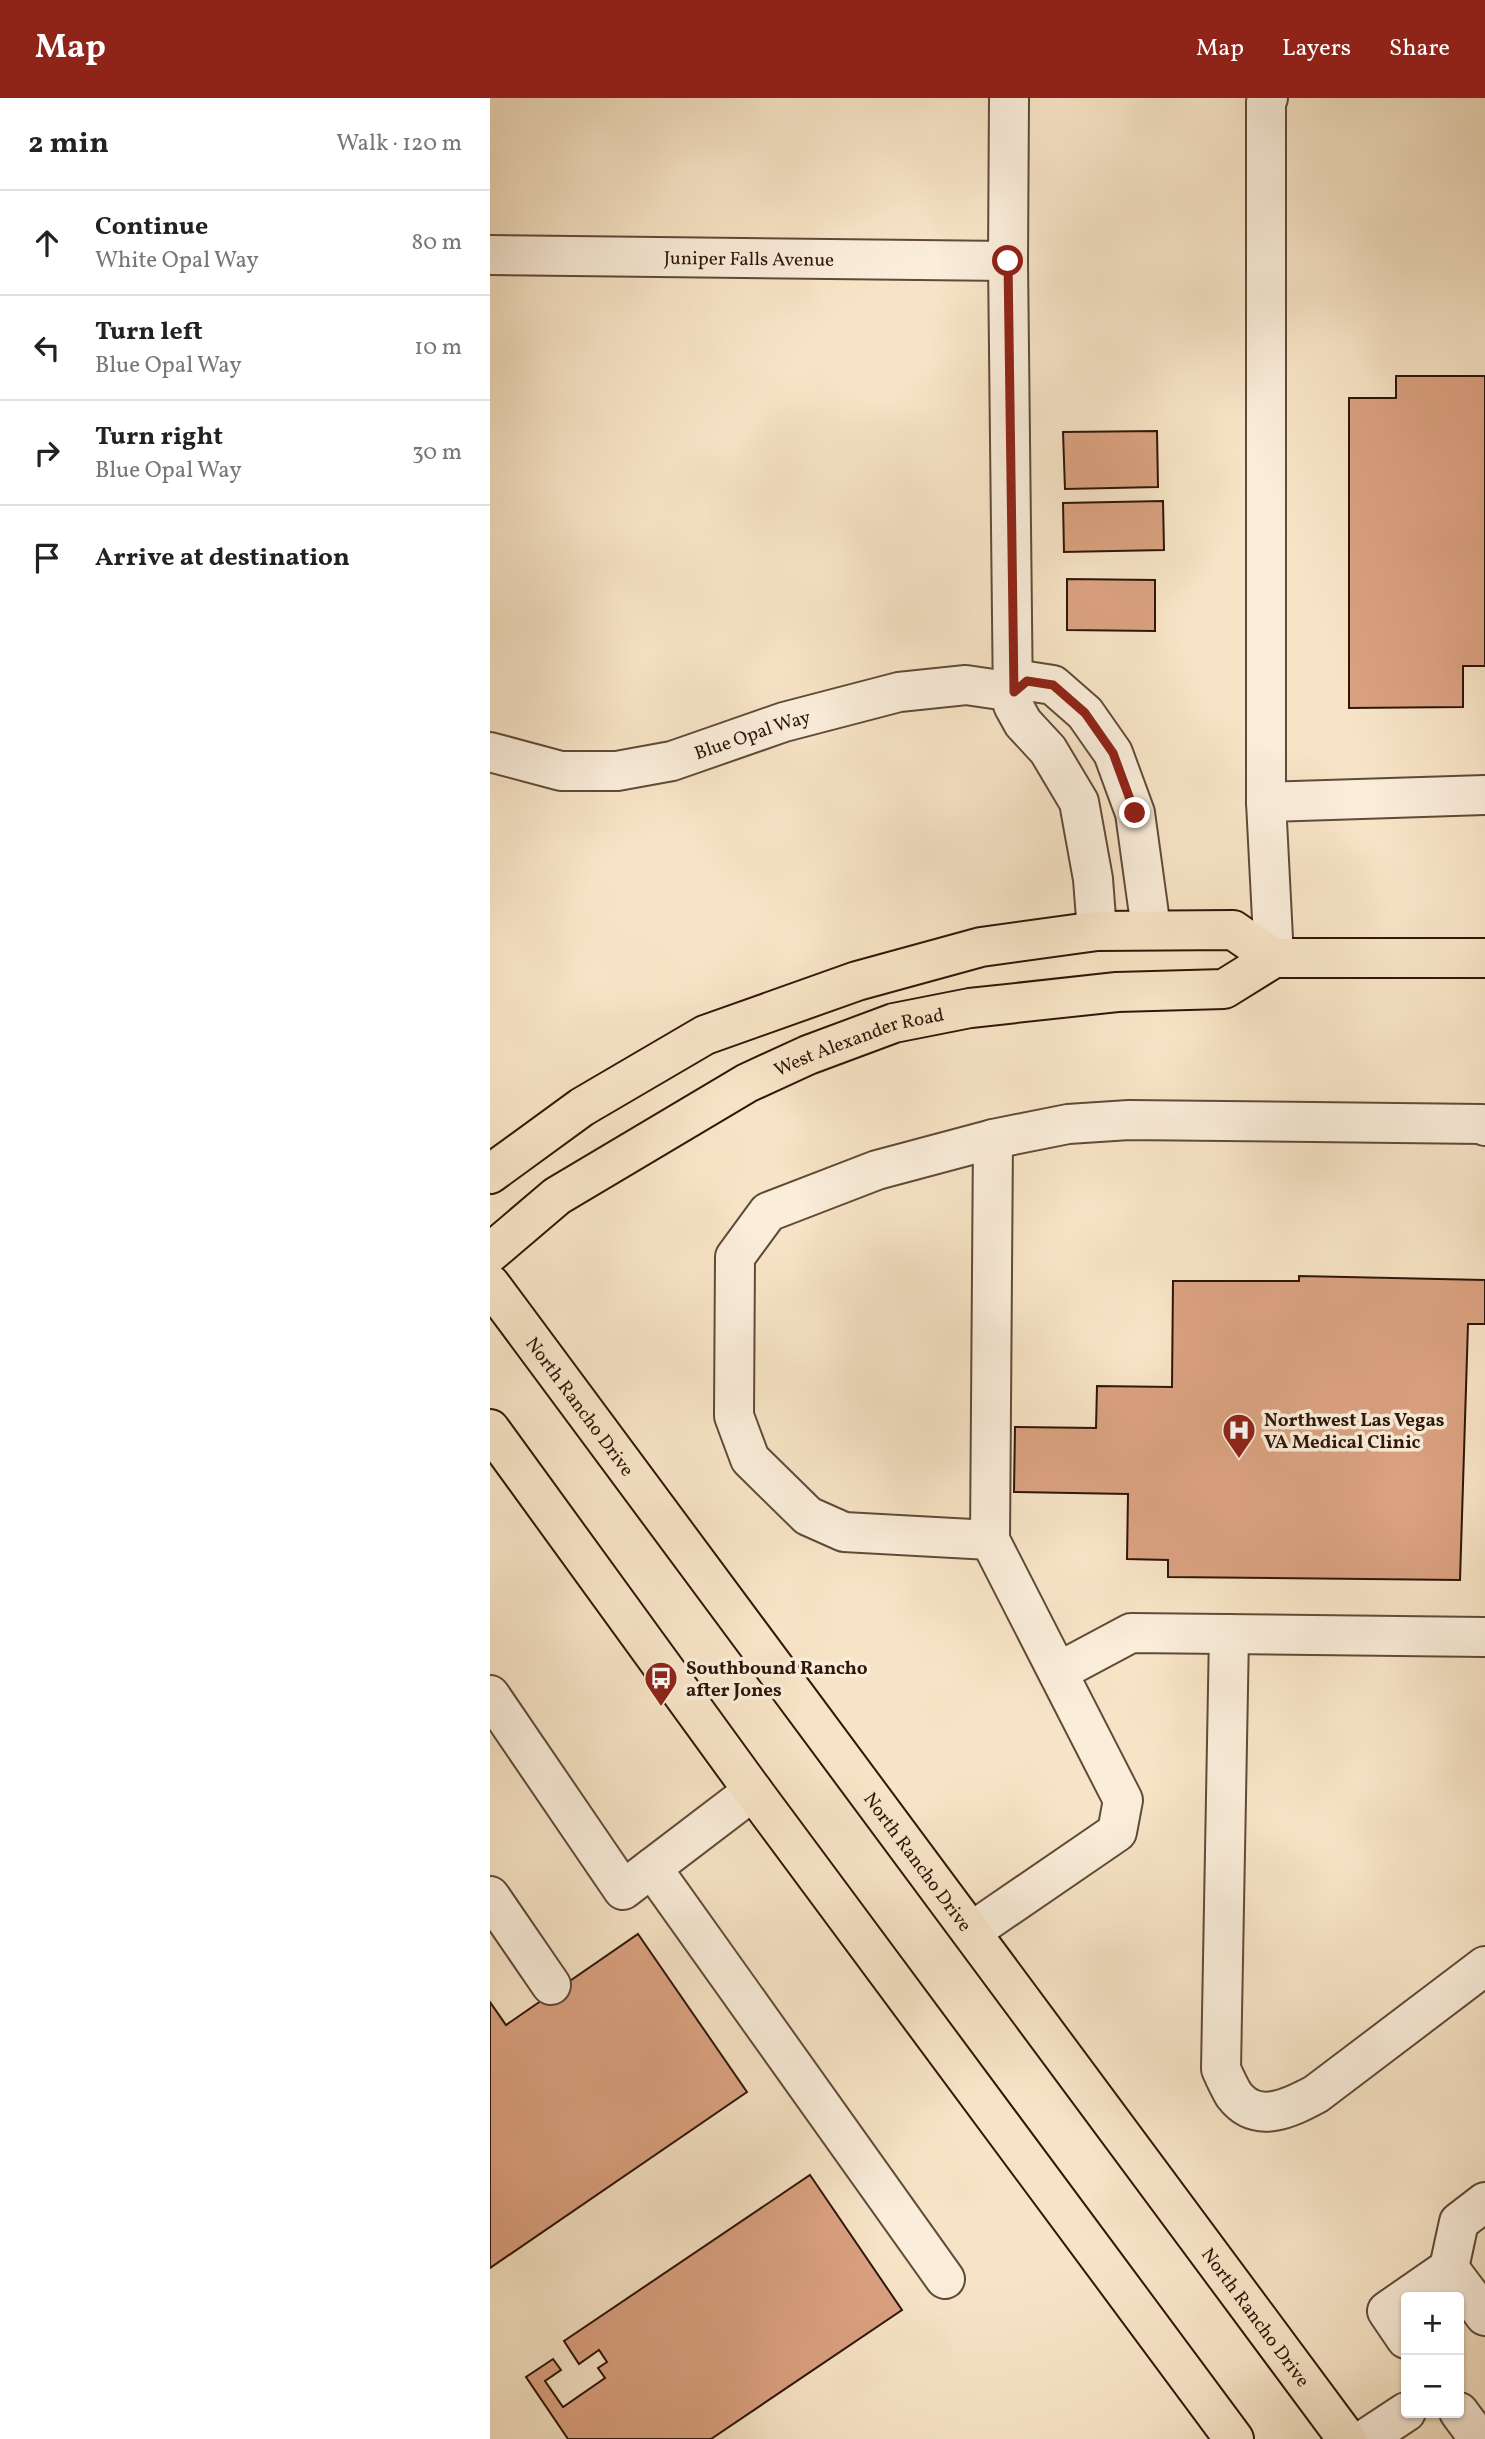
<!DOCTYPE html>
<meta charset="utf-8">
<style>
:root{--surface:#fff;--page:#f6f6f6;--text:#222;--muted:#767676;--line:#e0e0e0;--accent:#8f2418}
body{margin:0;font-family:Vollkorn,serif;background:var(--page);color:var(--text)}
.controls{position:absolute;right:21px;bottom:21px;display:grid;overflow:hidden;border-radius:7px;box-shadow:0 2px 5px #0004}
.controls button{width:63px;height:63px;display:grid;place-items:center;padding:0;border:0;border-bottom:2px solid var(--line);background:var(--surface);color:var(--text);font:35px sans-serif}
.stop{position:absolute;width:21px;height:21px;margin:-16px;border:5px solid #8f2418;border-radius:50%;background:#fff}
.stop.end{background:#8f2418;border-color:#fff;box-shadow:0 2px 7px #0008}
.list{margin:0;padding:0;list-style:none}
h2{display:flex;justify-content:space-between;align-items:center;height:91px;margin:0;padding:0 28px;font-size:30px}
h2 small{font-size:23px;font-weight:400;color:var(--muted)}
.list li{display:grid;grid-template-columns:46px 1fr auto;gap:21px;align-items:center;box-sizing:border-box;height:105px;padding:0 28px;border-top:2px solid var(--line)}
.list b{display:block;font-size:26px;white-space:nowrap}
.list p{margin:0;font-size:23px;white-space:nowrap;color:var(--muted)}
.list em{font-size:23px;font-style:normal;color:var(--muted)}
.icon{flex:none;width:38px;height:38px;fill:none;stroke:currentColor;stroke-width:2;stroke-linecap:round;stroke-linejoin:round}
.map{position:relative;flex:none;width:995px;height:2341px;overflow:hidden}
header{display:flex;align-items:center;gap:42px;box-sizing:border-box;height:98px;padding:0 35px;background:var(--accent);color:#fff}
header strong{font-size:33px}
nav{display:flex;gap:38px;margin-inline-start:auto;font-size:24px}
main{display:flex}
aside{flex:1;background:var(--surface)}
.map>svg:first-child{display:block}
.building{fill:#dba281;stroke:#2e1609;stroke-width:2}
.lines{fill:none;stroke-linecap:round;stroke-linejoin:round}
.minor-casing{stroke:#604a38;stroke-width:42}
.major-casing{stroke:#2e1609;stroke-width:42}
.minor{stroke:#faedda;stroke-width:38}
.major{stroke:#f7e4c6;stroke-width:38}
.route{stroke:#8f2418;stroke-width:9}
.labels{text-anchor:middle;stroke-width:7;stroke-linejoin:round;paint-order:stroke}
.street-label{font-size:19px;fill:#2e1609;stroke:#faedda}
.poi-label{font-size:19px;font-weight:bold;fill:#2e1609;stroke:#faedda;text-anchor:start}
</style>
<header>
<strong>Map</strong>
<nav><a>Map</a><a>Layers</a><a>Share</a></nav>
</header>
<main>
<aside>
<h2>2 min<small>Walk · 120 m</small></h2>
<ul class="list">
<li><svg class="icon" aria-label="ahead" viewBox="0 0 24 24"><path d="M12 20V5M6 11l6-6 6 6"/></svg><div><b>Continue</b><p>White Opal Way</p></div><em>80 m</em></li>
<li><svg class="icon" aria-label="left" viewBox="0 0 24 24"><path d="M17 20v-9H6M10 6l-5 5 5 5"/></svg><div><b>Turn left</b><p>Blue Opal Way</p></div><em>10 m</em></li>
<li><svg class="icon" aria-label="right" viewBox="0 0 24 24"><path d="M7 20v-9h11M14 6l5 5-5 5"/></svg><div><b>Turn right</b><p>Blue Opal Way</p></div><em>30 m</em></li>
<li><svg class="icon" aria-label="arrive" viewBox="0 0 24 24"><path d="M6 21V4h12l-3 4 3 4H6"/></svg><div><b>Arrive at destination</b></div></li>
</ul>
</aside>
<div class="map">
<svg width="995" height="2341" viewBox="0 0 995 2341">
<rect width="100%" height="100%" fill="#f7e4c6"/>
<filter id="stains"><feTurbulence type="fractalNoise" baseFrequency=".00286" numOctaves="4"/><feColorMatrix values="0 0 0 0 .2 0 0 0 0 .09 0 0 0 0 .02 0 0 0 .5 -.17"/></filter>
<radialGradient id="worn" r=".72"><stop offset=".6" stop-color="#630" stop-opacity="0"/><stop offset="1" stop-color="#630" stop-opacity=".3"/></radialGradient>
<!-- building -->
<g class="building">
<path d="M906 278H995V568H973V609L859 610V300H906Z"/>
<path d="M667 333 668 389 575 391 573 334Z"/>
<path d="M673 403 674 452 574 454 573 405Z"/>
<path d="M577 481 665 482V533L577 532Z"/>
<path d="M809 1178 995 1182V1226H978L970 1482 678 1479V1462L637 1461 638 1396 524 1394 525 1329 606 1330 607 1288 682 1289 683 1183H809Z"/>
<path d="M148 1836 257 1994 0 2170V1904L16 1927Z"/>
<path d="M320 2077 412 2212 221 2341H78L36 2279 63 2261 71 2272 55 2283 73 2309 115 2280 108 2270 117 2264 109 2252 89 2266 74 2243Z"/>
</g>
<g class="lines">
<defs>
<g id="minor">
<path d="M519 0 518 163 523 607 533 625 558 652 589 704 603 781 607 833"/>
<path id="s1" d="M0 157 518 163"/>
<path id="s2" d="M0 654 71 673H127L182 663 294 624 409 594 476 587 524 594 537 583 563 587 595 615 623 655 645 715 661 831"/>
<path d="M776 704V4L778 0"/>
<path d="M784 860 776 704 995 697"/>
<path d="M500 1442 354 1434 318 1418 260 1361 244 1318 245 1159 278 1114 387 1072 503 1041"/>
<path d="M739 1536 731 1971C735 1980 739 1989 744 1997 767 2027 800 2010 826 1996L995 1868"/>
<path d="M568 1574 641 1535 995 1539"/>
<path d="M0 1597 133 1792 263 1693"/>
<path d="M162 1770 455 2181"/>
<path d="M0 1798 61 1887"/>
<path d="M481 1834 627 1734 633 1702 500 1442 503 1041 578 1026 639 1022 992 1026 995 1028"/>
<path d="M959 2170 969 2124 995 2104"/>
<path d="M916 2241 897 2213 959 2170 995 2218"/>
<path d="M969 2314 989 2341"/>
<path d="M875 2341 916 2314"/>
</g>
<g id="major">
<path d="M0 1076 92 1009 215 937 367 883 491 849 607 833 743 832 784 860"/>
<path id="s3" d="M0 1155 67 1098 257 985 318 957 404 925 480 910 627 894 734 891 784 860H995"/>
<path id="s4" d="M0 1186 857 2341"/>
<path d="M0 1331 263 1693 744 2341"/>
</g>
</defs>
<!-- minor casing -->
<use href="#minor" class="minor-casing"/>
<!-- major casing -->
<use href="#major" class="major-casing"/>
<!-- minor -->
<use href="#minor" class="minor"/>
<!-- major -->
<use href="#major" class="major"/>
</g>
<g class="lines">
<!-- route -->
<path class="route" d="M518 163 524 594 537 583 563 587 595 615 623 655 645 715"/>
</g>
<!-- icons -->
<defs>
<symbol id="hospital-pin" viewBox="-11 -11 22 30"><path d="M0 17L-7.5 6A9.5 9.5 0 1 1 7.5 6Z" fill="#8f2418" stroke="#faedda"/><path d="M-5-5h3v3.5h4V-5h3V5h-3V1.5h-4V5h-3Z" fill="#fff"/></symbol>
<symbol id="bus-pin" viewBox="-11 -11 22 30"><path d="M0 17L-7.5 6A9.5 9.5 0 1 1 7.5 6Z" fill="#8f2418" stroke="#faedda"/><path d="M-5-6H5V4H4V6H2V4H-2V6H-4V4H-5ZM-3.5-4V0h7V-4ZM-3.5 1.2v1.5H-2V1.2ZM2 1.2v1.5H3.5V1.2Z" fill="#fff"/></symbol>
</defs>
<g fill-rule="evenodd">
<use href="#hospital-pin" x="730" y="1313" width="38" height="52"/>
<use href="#bus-pin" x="152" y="1561" width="38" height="52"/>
</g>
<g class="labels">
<!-- street labels -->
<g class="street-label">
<text dy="7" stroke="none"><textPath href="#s1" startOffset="259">Juniper Falls Avenue</textPath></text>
<text dy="7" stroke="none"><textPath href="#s2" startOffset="270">Blue Opal Way</textPath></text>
<text dy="7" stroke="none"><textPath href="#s3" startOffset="429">West Alexander Road</textPath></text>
<text dy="7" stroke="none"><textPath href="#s4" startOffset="152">North Rancho Drive</textPath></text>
<text dy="7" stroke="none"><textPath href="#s4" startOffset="719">North Rancho Drive</textPath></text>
<text dy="7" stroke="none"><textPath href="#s4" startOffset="1286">North Rancho Drive</textPath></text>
</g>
<!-- poi labels -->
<g class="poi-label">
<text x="774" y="1328">Northwest Las Vegas<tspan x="774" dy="22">VA Medical Clinic</tspan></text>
<text x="196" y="1576">Southbound Rancho<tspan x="196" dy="22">after Jones</tspan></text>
</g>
</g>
<rect width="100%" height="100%" filter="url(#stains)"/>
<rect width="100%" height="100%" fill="url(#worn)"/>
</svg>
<div class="controls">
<button>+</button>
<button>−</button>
</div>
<div class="stop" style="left:518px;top:163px"></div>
<div class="stop end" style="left:645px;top:715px"></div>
</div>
</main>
